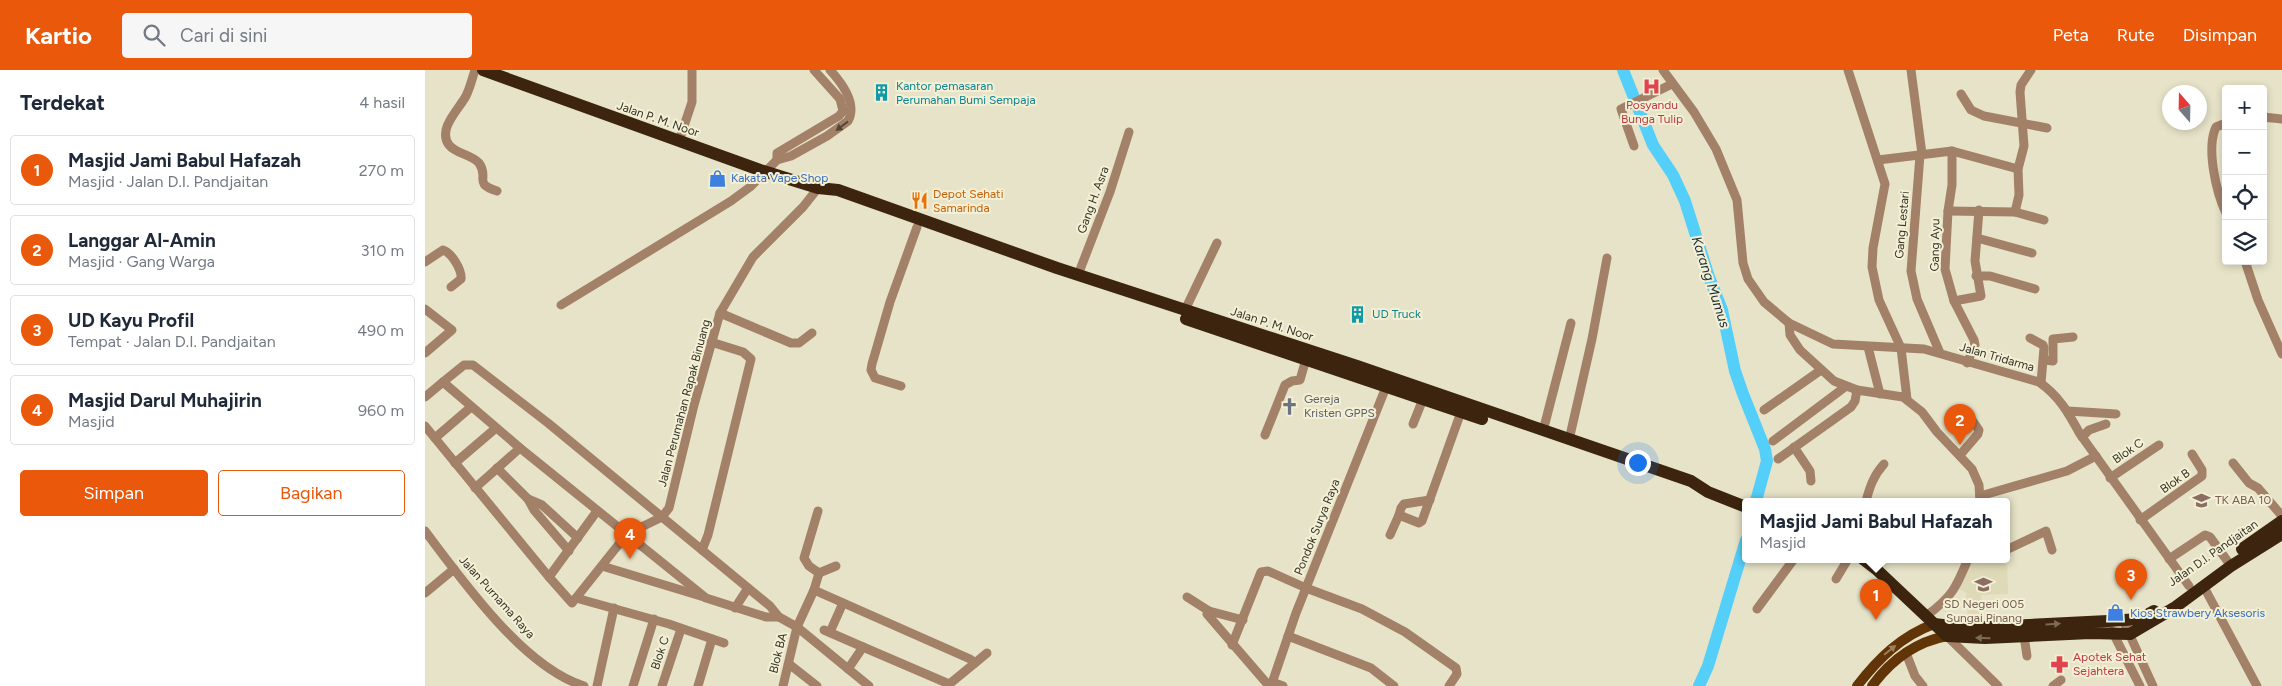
<!DOCTYPE html>
<html lang="id">
<meta charset="utf-8">
<style>
:root{--surface:#fff;--page:#f6f6f7;--text:#1f2937;--muted:#747a83;--line:#e0e1e3;--accent:#ea580c}
body{margin:0;font-family:Figtree,sans-serif;background:var(--page);color:var(--text)}
.controls{position:absolute;right:15px;top:15px;display:grid;overflow:hidden;border-radius:5px;box-shadow:0 2px 8px #0003}
.controls button{width:45px;height:45px;display:grid;place-items:center;padding:0;border:0;border-bottom:1px solid var(--line);background:var(--surface);color:var(--text);font:25px sans-serif}
.compass{position:absolute;left:1737px;top:15px;width:45px;height:45px;border-radius:50%;background:var(--surface);box-shadow:0 2px 8px #0003;rotate:340deg}
.you{position:absolute;left:1212px;top:392px;width:18px;height:18px;margin:-12px;border:4px solid #fff;border-radius:50%;background:#1a73e8;box-shadow:0 0 0 8px #1a73e833}
.badge{display:grid;place-items:center;width:32px;height:32px;border-radius:50%;background:var(--accent);color:#fff;font-size:16px;font-weight:700}
.pin{position:absolute;translate:-50% -41px;filter:drop-shadow(0 1px 2px #0008)}
.pin::after{content:'';position:absolute;top:26px;width:18px;height:15px;background:inherit;clip-path:polygon(0 0,100% 0,50% 100%)}
.popup{position:absolute;left:1317px;top:428px;width:268px;height:65px;box-sizing:border-box;display:grid;place-content:center;border-radius:5px;background:var(--surface);filter:drop-shadow(0 1px 4px #0005);font-size:16px;white-space:nowrap;color:var(--muted)}
.popup b{font-size:19px;color:var(--text)}
.popup::after{content:'';position:absolute;left:50%;top:100%;margin-left:-10px;border:10px solid transparent;border-top-color:var(--surface)}
.list{margin:0;padding:0;list-style:none}
h2{display:flex;justify-content:space-between;align-items:center;height:65px;margin:0;padding:0 20px;font-size:21px}
h2 small{font-size:16px;font-weight:400;color:var(--muted)}
.list li{display:grid;grid-template-columns:32px 1fr auto;gap:15px;align-items:center;box-sizing:border-box;height:70px;margin:0 10px 10px;padding:0 10px;border:1px solid var(--line);border-radius:5px}
.list b{display:block;font-size:19px;white-space:nowrap}
.list p{margin:0;font-size:16px;white-space:nowrap;color:var(--muted)}
.list em{font-size:16px;font-style:normal;color:var(--muted)}
.actions{display:flex;gap:10px;padding:15px 20px}
.actions a{flex:1;padding:11px 0;border:1px solid var(--accent);border-radius:5px;text-align:center;font-size:18px;color:var(--accent)}
.actions .main{background:var(--accent);color:#fff}
.icon{flex:none;width:28px;height:28px;fill:none;stroke:currentColor;stroke-width:2;stroke-linecap:round;stroke-linejoin:round}
.map{position:relative;flex:none;width:1857px;height:616px;overflow:hidden}
header{display:flex;align-items:center;gap:30px;box-sizing:border-box;height:70px;padding:0 25px;background:var(--accent);color:#fff}
header strong{font-size:24px}
nav{display:flex;gap:28px;margin-inline-start:auto;font-size:18px}
.search{width:350px;height:45px;background:var(--page);display:flex;align-items:center;gap:12px;box-sizing:border-box;padding:0 18px;border-radius:5px;color:var(--muted);font-size:19px}
main{display:flex}
aside{flex:1;background:var(--surface)}
.map>svg:first-child{display:block}
.built{fill:#ded9b6}
.lines{fill:none;stroke-linecap:round;stroke-linejoin:round}
.river{stroke:#54cffa;stroke-width:12}
.minor{stroke:#a38168;stroke-width:9}
.major{stroke:#623509;stroke-width:10}
.highway{stroke:#3c240f;stroke-width:12}
.oneway{fill:#4f4637}
.oneway2{fill:#7c6b54}
.oneway3{fill:#9c805b}
.labels{text-anchor:middle;stroke-width:4;stroke-linejoin:round;paint-order:stroke}
.culture-label{font-size:12px;fill:#0d838f;stroke:#f4f0d5;text-anchor:start}
.health-label{font-size:12px;fill:#be3a42;stroke:#f4f0d5}
.street-label{font-size:12px;fill:#333227;stroke:#f4f0d5}
.shop-label{font-size:12px;fill:#366cbe;stroke:#f4f0d5;text-anchor:start}
.food-label{font-size:12px;fill:#c56008;stroke:#f4f0d5;text-anchor:start}
.worship-label{font-size:12px;fill:#5b616d;stroke:#f4f0d5;text-anchor:start}
.education-label{font-size:12px;fill:#785e54;stroke:#f4f0d5;text-anchor:start}
.water-label{font-size:14px;font-style:italic;fill:#1b3038;stroke:#f4f0d5}
</style>
<header>
<strong>Kartio</strong>
<div class="search"><svg class="icon" aria-label="search" viewBox="0 0 24 24"><circle cx="10" cy="10" r="6"/><path d="M15 15l6 6"/></svg>Cari di sini</div>
<nav><a>Peta</a><a>Rute</a><a>Disimpan</a></nav>
</header>
<main>
<aside>
<h2>Terdekat<small>4 hasil</small></h2>
<ul class="list">
<li><span class="badge">1</span><div><b>Masjid Jami Babul Hafazah</b><p>Masjid · Jalan D.I. Pandjaitan</p></div><em>270 m</em></li>
<li><span class="badge">2</span><div><b>Langgar Al-Amin</b><p>Masjid · Gang Warga</p></div><em>310 m</em></li>
<li><span class="badge">3</span><div><b>UD Kayu Profil</b><p>Tempat · Jalan D.I. Pandjaitan</p></div><em>490 m</em></li>
<li><span class="badge">4</span><div><b>Masjid Darul Muhajirin</b><p>Masjid</p></div><em>960 m</em></li>
</ul>
<div class="actions"><a class="main">Simpan</a><a>Bagikan</a></div>
</aside>
<div class="map">
<svg width="1857" height="616" viewBox="0 0 1857 616">
<rect width="100%" height="100%" fill="#e7e3c8"/>
<!-- built -->
<path class="built" d="M1582 483 1583 524 1556 525 1557 550 1543 551 1541 523 1533 518 1544 489H1581Z"/>
<g class="lines">
<!-- river -->
<g class="river">
<path d="M1198 0 1228 75 1248 105 1260 131 1284 207 1297 240 1310 301 1318 324 1340 379 1342 391 1331 431"/>
<path d="M1274 616 1283 596 1321 470"/>
</g>
<!-- minor -->
<g class="minor">
<path d="M50 0C47 9 45 18 41 26 34 39 12 59 24 75 31 84 46 84 54 93 65 108 47 113 72 121"/>
<path d="M1238 0 1269 42 1291 79 1312 130 1318 193 1323 209 1339 232 1364 253 1408 274 1499 279 1614 312C1634 326 1643 342 1655 364L1764 516"/>
<path d="M1423 0 1460 114 1448 178 1447 197 1454 230 1476 278 1482 329"/>
<path d="M1486 0 1497 84"/>
<path d="M1536 24 1546 40 1559 46 1622 58"/>
<path d="M1838 47 1857 49"/>
<path d="M1801 53 1791 57C1781 78 1791 122 1801 143"/>
<path d="M254 71 267 32V0"/>
<path d="M1209 76 1196 39 1247 14"/>
<path d="M1527 81V115L1523 141 1520 199 1529 231 1549 270 1550 275 1542 293"/>
<path d="M1495 85 1486 201 1492 229 1515 283"/>
<path d="M352 90V83L414 46 418 41 415 29 389 0"/>
<path d="M1453 90 1527 81 1593 99"/>
<path d="M393 118 378 137 328 187 295 243 269 335 244 438 237 447 345 536 354 547 372 557 444 616"/>
<path d="M1523 141 1590 142 1594 125 1593 99 1599 76 1595 22 1596 15 1606 0"/>
<path d="M1590 142 1619 150"/>
<path d="M1552 168 1607 183"/>
<path d="M1820 191 1833 230 1857 284"/>
<path d="M0 192 18 180C27 183 37 200 36 209L26 217"/>
<path d="M653 205 685 122 704 62"/>
<path d="M1551 206H1565L1610 219"/>
<path d="M1529 231 1556 226 1550 191 1554 140"/>
<path d="M136 235 306 131 325 117 352 90 366 86 402 66 423 51C433 33 416 12 405 0"/>
<path d="M0 239 27 260 0 283"/>
<path d="M760 240 792 173"/>
<path d="M295 243 366 273H374L387 263"/>
<path d="M1364 253 1365 265 1375 280 1409 311 1432 320 1478 327 1497 342 1512 362 1547 399 1554 415 1555 431"/>
<path d="M1605 268 1618 275 1619 278 1616 313"/>
<path d="M1443 277 1455 324"/>
<path d="M1619 290 1628 291V269L1648 267"/>
<path d="M18 312 39 295H48L123 353 237 447 202 464 147 533 124 507"/>
<path d="M476 316 450 308 446 300 447 294 465 232 492 157"/>
<path d="M0 327 18 312 95 378 281 528 341 547H354"/>
<path d="M1339 340 1396 300"/>
<path d="M1643 341 1691 344"/>
<path d="M988 354 998 329"/>
<path d="M0 356 124 507 172 441"/>
<path d="M1118 361 1146 253"/>
<path d="M840 365 860 315 867 311 875 310 881 289"/>
<path d="M1657 367 1664 360 1681 354"/>
<path d="M10 368 46 337"/>
<path d="M1144 370 1167 269 1182 188"/>
<path d="M1348 371 1420 317"/>
<path d="M1369 377 1385 401 1386 411"/>
<path d="M1535 385 1553 364 1554 360 1547 350"/>
<path d="M1353 389 1426 337 1430 331 1432 320"/>
<path d="M30 393 71 358"/>
<path d="M1808 393 1824 413 1833 418 1857 446"/>
<path d="M72 398 103 429 109 440 144 481"/>
<path d="M1685 408 1734 375"/>
<path d="M50 418 95 378"/>
<path d="M1555 426 1642 401 1671 386"/>
<path d="M103 429 117 435 153 468"/>
<path d="M1441 431C1445 416 1449 405 1459 394"/>
<path d="M974 445 976 438 979 434 1005 430"/>
<path d="M1715 450 1777 406V400L1767 384"/>
<path d="M0 461C38 511 98 597 159 616"/>
<path d="M965 465 974 445 994 453 997 451 1036 342"/>
<path d="M277 480 283 465 326 289 318 282 286 272"/>
<path d="M1581 480 1621 461 1627 480"/>
<path d="M1744 489 1780 465 1785 467 1806 496"/>
<path d="M177 496 279 527"/>
<path d="M394 503 411 496"/>
<path d="M1411 509 1423 489"/>
<path d="M1779 517 1832 616"/>
<path d="M389 520 394 503 384 496 379 488 393 441"/>
<path d="M0 523 29 499"/>
<path d="M762 527 784 541"/>
<path d="M151 528 244 554 299 573"/>
<path d="M310 538 323 518"/>
<path d="M1332 539 1369 489"/>
<path d="M1501 546C1527 527 1531 518 1543 489"/>
<path d="M818 550 784 541 782 544 844 616"/>
<path d="M1698 550 1728 616"/>
<path d="M399 560 438 577"/>
<path d="M1687 561 1715 616"/>
<path d="M405 562 418 533"/>
<path d="M863 566 946 598 969 616"/>
<path d="M1522 566 1573 616"/>
<path d="M1599 566 1602 586"/>
<path d="M807 575 836 502 843 501 881 518 937 539 980 562 1031 598 1032 604 1024 616"/>
<path d="M1481 583 1490 606 1498 616"/>
<path d="M550 593 562 583"/>
<path d="M364 594 392 616"/>
<path d="M423 599 438 577 524 614"/>
<path d="M847 612 858 616"/>
<path d="M172 616 189 538"/>
<path d="M208 616 229 549"/>
<path d="M237 616 256 559"/>
<path d="M273 616 287 569"/>
<path d="M358 616 372 557 389 520 545 589 550 593 522 616"/>
<path d="M846 616 871 543 963 312"/>
<path d="M1628 616 1636 610"/>
</g>
<!-- major -->
<g class="major">
<path d="M1432 616C1453 589 1476 566 1509 554"/>
<path d="M1447 616C1466 590 1490 572 1522 566"/>
</g>
<!-- highway -->
<g class="highway">
<path d="M58 0 335 100 393 118 413 120 632 198 932 296 1266 411 1283 422 1321 437"/>
<path d="M761 249 1057 349"/>
<path d="M1817 479 1857 451"/>
<path d="M1438 489 1451 499 1522 566 1560 568 1665 563 1705 564 1749 538 1806 496 1857 464"/>
<path d="M1509 554 1544 558 1683 551 1715 549 1729 541"/>
</g>
</g>
<!-- one-way arrows -->
<defs><path id="oneway-solid" d="M-6-.8H1V-3.2L6.5 0L1 3.2V.8H-6Z" transform="scale(1.25)"/></defs>
<use class="oneway" href="#oneway-solid" transform="translate(417 56) rotate(143)"/>
<g class="oneway2">
<use href="#oneway-solid" transform="translate(1628 554) rotate(-3)"/>
<use href="#oneway-solid" transform="translate(1558 568) rotate(-179)"/>
</g>
<use class="oneway3" href="#oneway-solid" transform="translate(1465 580) rotate(-39)"/>
<!-- icons -->
<defs>
<symbol id="hospital-bare" viewBox="-9 -9 18 18"><path d="M-5-5h3v3.5h4V-5h3V5h-3V1.5h-4V5h-3Z" fill="#e0444e" stroke="#f4f0d5" stroke-width="2.5" paint-order="stroke"/></symbol>
<symbol id="building-bare" viewBox="-9 -9 18 18"><path d="M-4-6H4V6H1V3H-1V6H-4ZM-2.5-4.3h1.7v1.8h-1.7ZM.8-4.3h1.7v1.8H.8ZM-2.5-1h1.7V.8h-1.7ZM.8-1h1.7V.8H.8Z" fill="#0f9aa8" stroke="#f4f0d5" stroke-width="2.5" paint-order="stroke"/></symbol>
<symbol id="shop-bare" viewBox="-9 -9 18 18"><path d="M-5-2.5h2.3a2.7 3.5 0 0 1 5.4 0H5L5.5 6h-11ZM-1.5-2.5h3a1.5 2.3 0 0 0-3 0Z" fill="#3f7fe0" stroke="#f4f0d5" stroke-width="2.5" paint-order="stroke"/></symbol>
<symbol id="restaurant-bare" viewBox="-9 -9 18 18"><path d="M-5-6h1v4h1v-4h1v4h1v-4h1v5L-1.5 .5V6h-2V.5L-5-1ZM5-6V6H3V1.5H1.5Q1.5-4 5-6Z" fill="#e8710a" stroke="#f4f0d5" stroke-width="2.5" paint-order="stroke"/></symbol>
<symbol id="church-bare" viewBox="-9 -9 18 18"><path d="M-1.2-6h2.4v3.5h3.3v2.4h-3.3V6h-2.4V-.1h-3.3v-2.4h3.3Z" fill="#6b7280" stroke="#f4f0d5" stroke-width="2.5" paint-order="stroke"/></symbol>
<symbol id="school-bare" viewBox="-9 -9 18 18"><path d="M0-5L7-2L0 1L-7-2ZM-4 1L0 2.5L4 1V4Q0 6-4 4Z" fill="#8d6e63" stroke="#f4f0d5" stroke-width="2.5" paint-order="stroke"/></symbol>
<symbol id="pharmacy-bare" viewBox="-9 -9 18 18"><path d="M-2-6h4v4h4v4h-4v4h-4v-4h-4v-4h4Z" fill="#e0444e" stroke="#f4f0d5" stroke-width="2.5" paint-order="stroke"/></symbol>
</defs>
<g fill-rule="evenodd">
<use href="#hospital-bare" x="1214" y="4" width="25" height="25"/>
<use href="#building-bare" x="444" y="10" width="25" height="25"/>
<use href="#shop-bare" x="280" y="96" width="25" height="25"/>
<use href="#restaurant-bare" x="482" y="118" width="25" height="25"/>
<use href="#building-bare" x="920" y="232" width="25" height="25"/>
<use href="#church-bare" x="852" y="324" width="25" height="25"/>
<use href="#school-bare" x="1764" y="418" width="25" height="25"/>
<use href="#school-bare" x="1546" y="502" width="25" height="25"/>
<use href="#shop-bare" x="1678" y="530" width="25" height="25"/>
<use href="#pharmacy-bare" x="1622" y="582" width="25" height="25"/>
</g>
<g class="labels">
<!-- culture labels -->
<g class="culture-label">
<text x="471" y="20">Kantor pemasaran<tspan x="471" dy="14">Perumahan Bumi Sempaja</tspan></text>
<text x="947" y="248">UD Truck</text>
</g>
<!-- health labels -->
<g class="health-label">
<text x="1227" y="39">Posyandu<tspan x="1227" dy="14">Bunga Tulip</tspan></text>
<text x="1648" y="591" text-anchor="start">Apotek Sehat<tspan x="1648" dy="14">Sejahtera</tspan></text>
</g>
<!-- street labels -->
<g class="street-label">
<text transform="translate(233 49) rotate(19)" y="4">Jalan P. M. Noor</text>
<text transform="translate(668 130) rotate(-70)" y="4">Gang H. Asra</text>
<text transform="translate(1477 155) rotate(-85)" y="4">Gang Lestari</text>
<text transform="translate(1510 175) rotate(-89)" y="4">Gang Ayu</text>
<text transform="translate(847 254) rotate(18)" y="4">Jalan P. M. Noor</text>
<text transform="translate(1572 287) rotate(16)" y="4">Jalan Tridarma</text>
<text transform="translate(259 333) rotate(-75)" y="4">Jalan Perumahan Rapak Binuang</text>
<text transform="translate(1703 381) rotate(-34)" y="4">Blok C</text>
<text transform="translate(1750 411) rotate(-35)" y="4">Blok B</text>
<text transform="translate(892 457) rotate(-68)" y="4">Pondok Surya Raya</text>
<text transform="translate(1788 483) rotate(-35)" y="4">Jalan D.I. Pandjaitan</text>
<text transform="translate(72 527) rotate(48)" y="4">Jalan Purnama Raya</text>
<text transform="translate(235 583) rotate(-72)" y="4">Blok C</text>
<text transform="translate(353 583) rotate(-76)" y="4">Blok BA</text>
</g>
<!-- shop labels -->
<g class="shop-label">
<text x="306" y="112">Kakata Vape Shop</text>
<text x="1705" y="547">Kios Strawbery Aksesoris</text>
</g>
<!-- food labels -->
<g class="food-label">
<text x="508" y="128">Depot Sehati<tspan x="508" dy="14">Samarinda</tspan></text>
</g>
<!-- worship labels -->
<g class="worship-label">
<text x="879" y="333">Gereja<tspan x="879" dy="14">Kristen GPPS</tspan></text>
</g>
<!-- education labels -->
<g class="education-label">
<text x="1790" y="434">TK ABA 10</text>
<text x="1559" y="538" text-anchor="middle">SD Negeri 005<tspan x="1559" dy="14">Sungai Pinang</tspan></text>
</g>
<!-- water labels -->
<g class="water-label">
<text transform="translate(1286 212) rotate(72)" y="5">Karang Mumus</text>
</g>
</g>
</svg>
<div class="controls">
<button>+</button>
<button>−</button>
<button><svg class="icon" aria-label="locate" viewBox="0 0 24 24"><circle cx="12" cy="12" r="6"/><path d="M12 2v4M12 18v4M2 12h4M18 12h4"/></svg></button>
<button><svg class="icon" aria-label="layers" viewBox="0 0 24 24"><path d="M12 4l9 5-9 5-9-5zM3 14l9 5 9-5"/></svg></button>
</div>
<svg class="compass" viewBox="-18 -18 36 36"><path d="M0-13l5 13h-10z" fill="#e53935"/><path d="M0 13l5-13h-10z" fill="#747a83"/></svg>
<div class="you"></div>
<div class="pin badge" style="left:1451px;top:550px">1</div>
<div class="popup"><b>Masjid Jami Babul Hafazah</b>Masjid</div>
<div class="pin badge" style="left:1535px;top:375px">2</div>
<div class="pin badge" style="left:1706px;top:530px">3</div>
<div class="pin badge" style="left:205px;top:489px">4</div>
</div>
</main>
